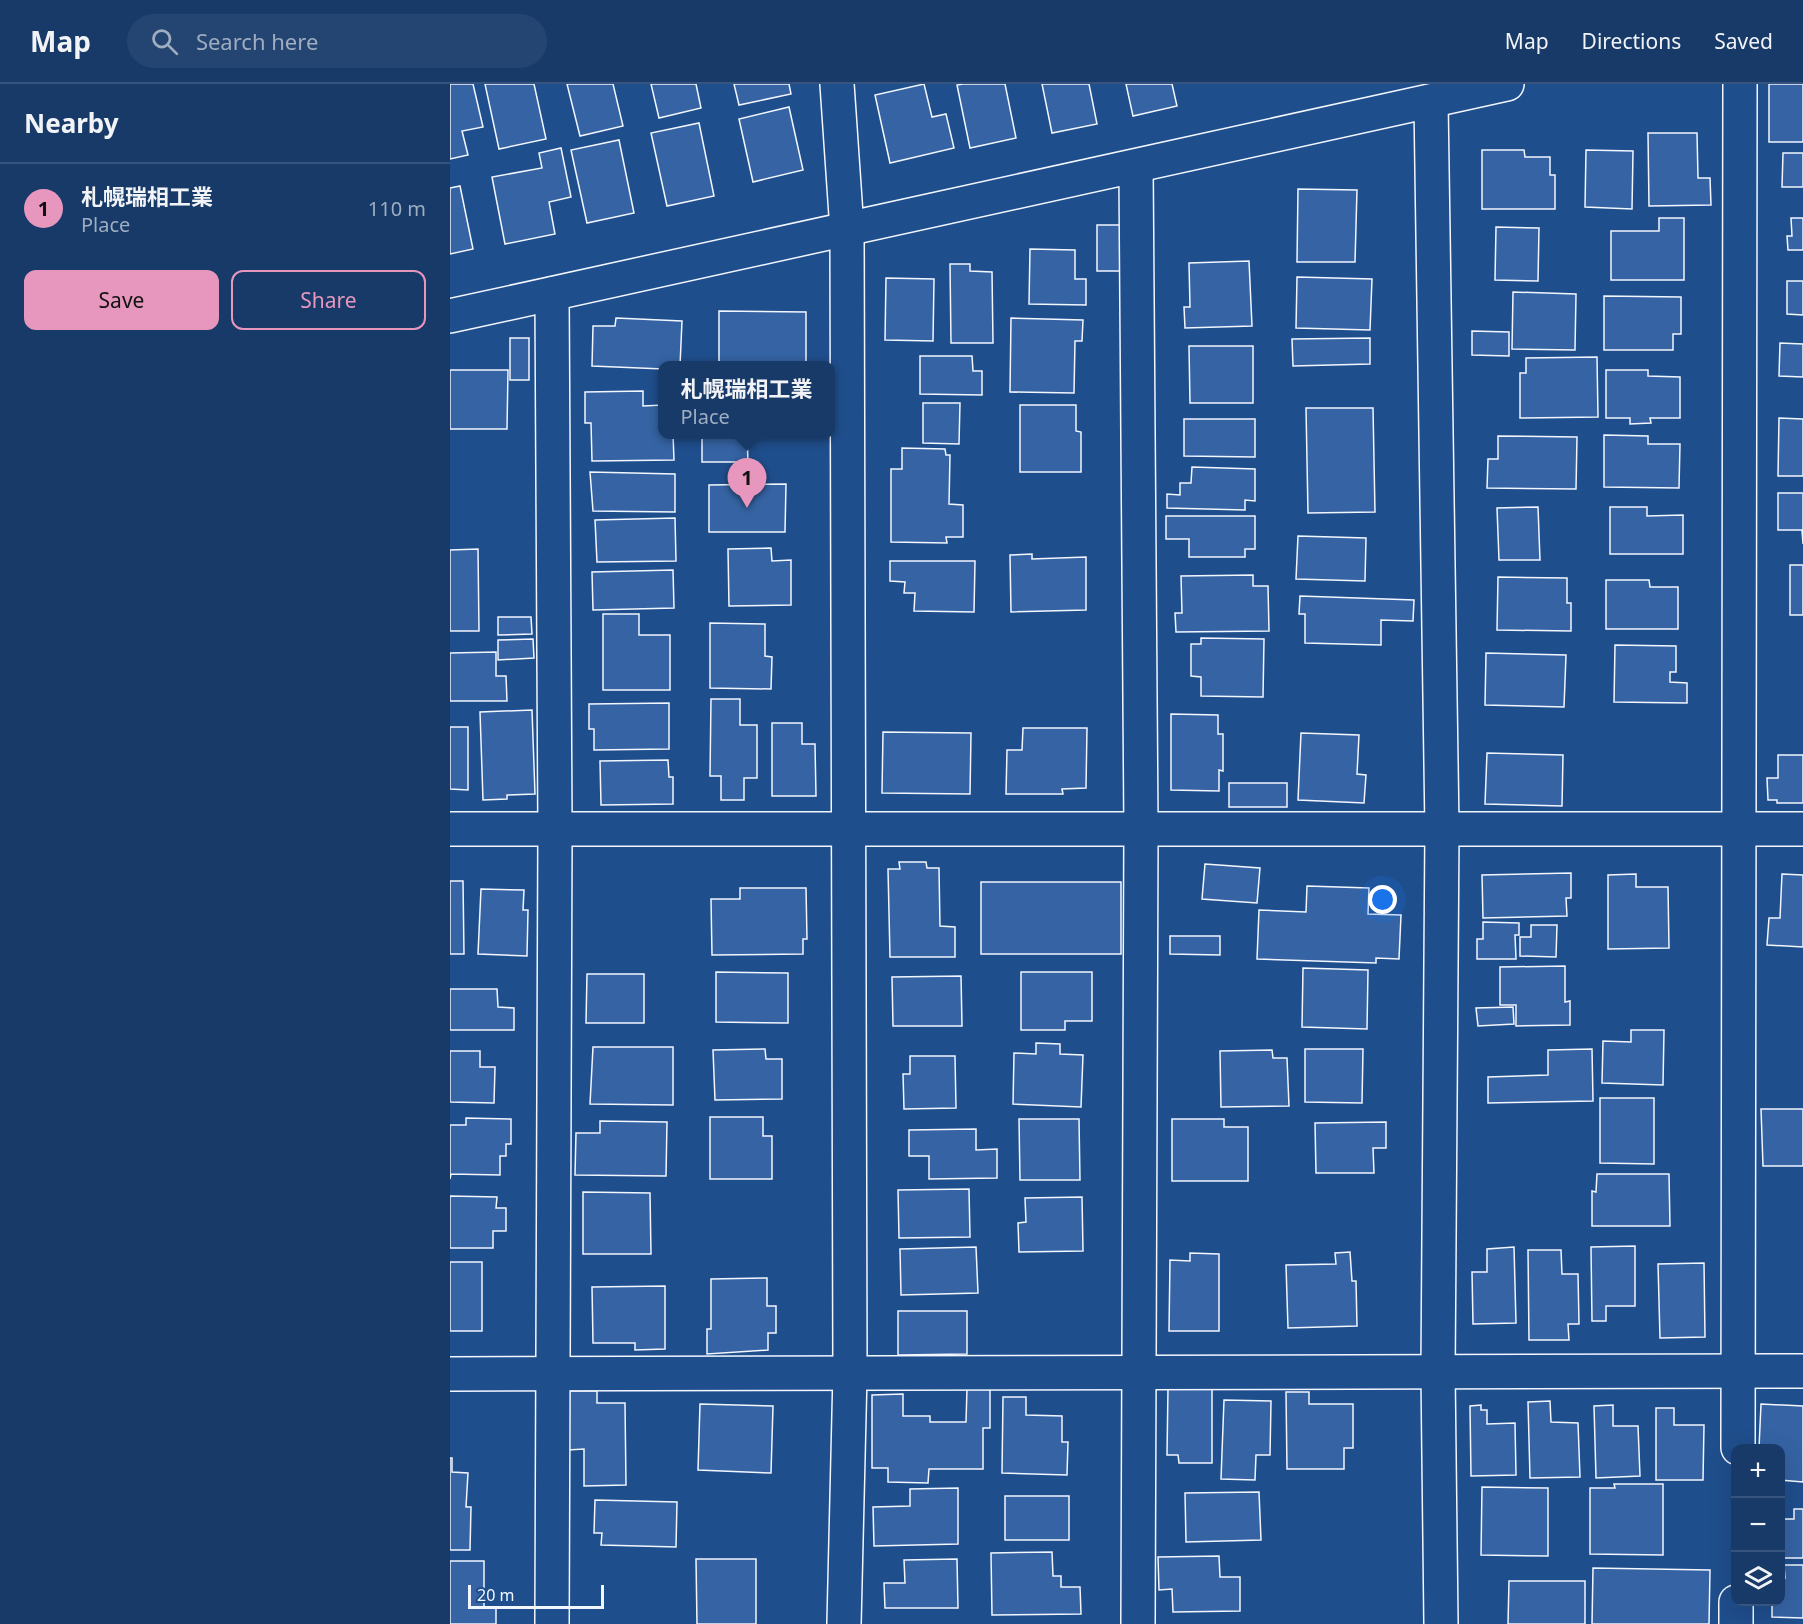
<!DOCTYPE html>
<meta charset="utf-8">
<style>
:root{--surface:#173a69;--page:#244571;--text:#f1f3f6;--muted:#9eadc0;--line:#36547d;--accent:#e797bd}
body{margin:0;font-family:"Noto Sans","Noto Sans JP",sans-serif;background:var(--page);color:var(--text)}
.controls{position:absolute;right:18px;bottom:18px;display:grid;overflow:hidden;border-radius:12px;box-shadow:0 6px 24px #0002}
.controls button{width:54px;height:54px;display:grid;place-items:center;padding:0;border:0;border-bottom:2px solid var(--line);background:var(--surface);color:var(--text);font:30px sans-serif}
.scale{position:absolute;left:18px;bottom:15px;width:136px;box-sizing:border-box;padding-left:6px;border:3px solid #f2f6ff;border-top:0;font-size:16px;line-height:21px;white-space:nowrap;color:#f2f6ff;-webkit-text-stroke:4px #1f4e8c;paint-order:stroke}
.you{position:absolute;left:933px;top:816px;width:21px;height:21px;margin:-15px;border:4px solid #fff;border-radius:50%;background:#1a73e8;box-shadow:0 0 0 9px #1a73e833}
.badge{display:grid;place-items:center;width:39px;height:39px;border-radius:50%;background:var(--accent);color:#111;font-size:20px;font-weight:700}
.pin{position:absolute;translate:-50% -50px;filter:drop-shadow(0 2px 3px #0008)}
.pin::after{content:'';position:absolute;top:32px;width:21px;height:18px;background:inherit;clip-path:polygon(0 0,100% 0,50% 100%)}
.popup{position:absolute;left:208px;top:277px;width:177px;height:78px;box-sizing:border-box;display:grid;place-content:center;border-radius:12px;background:var(--surface);filter:drop-shadow(0 2px 4px #0005);font-size:20px;white-space:nowrap;color:var(--muted)}
.popup b{font-size:22px;color:var(--text)}
.popup::after{content:'';position:absolute;left:50%;top:100%;margin-left:-12px;border:12px solid transparent;border-top-color:var(--surface)}
.list{margin:0;padding:0;list-style:none}
h2{display:flex;justify-content:space-between;align-items:center;height:78px;margin:0;padding:0 24px;font-size:26px}
h2 small{font-size:20px;font-weight:400;color:var(--muted)}
.list li{display:grid;grid-template-columns:39px 1fr auto;gap:18px;align-items:center;box-sizing:border-box;height:90px;padding:0 24px;border-top:2px solid var(--line)}
.list b{display:block;font-size:22px;white-space:nowrap}
.list p{margin:0;font-size:20px;white-space:nowrap;color:var(--muted)}
.list em{font-size:20px;font-style:normal;color:var(--muted)}
.actions{display:flex;gap:12px;padding:18px 24px}
.actions a{flex:1;padding:14px 0;border:2px solid var(--accent);border-radius:12px;text-align:center;font-size:21px;color:var(--accent)}
.actions .main{background:var(--accent);color:#111}
.icon{flex:none;width:33px;height:33px;fill:none;stroke:currentColor;stroke-width:2;stroke-linecap:round;stroke-linejoin:round}
.map{position:relative;flex:none;width:1353px;height:1540px;overflow:hidden}
header{display:flex;align-items:center;gap:36px;box-sizing:border-box;height:84px;padding:0 30px;background:var(--surface);border-bottom:2px solid var(--line)}
header strong{font-size:28px}
nav{display:flex;gap:33px;margin-inline-start:auto;font-size:21px}
.search{width:420px;height:54px;background:var(--page);display:flex;align-items:center;gap:15px;box-sizing:border-box;padding:0 21px;border-radius:33px;color:var(--muted);font-size:22px}
main{display:flex}
aside{flex:1;background:var(--surface)}
.map>svg:first-child{display:block}
.building{fill:#3563a3;stroke:#f2f6ff;stroke-width:1.5}
.lines{fill:none;stroke-linecap:round;stroke-linejoin:round}
.street-casing{stroke:#f2f6ff;stroke-width:36}
.street{stroke:#1f4e8c;stroke-width:33}
</style>
<header>
<strong>Map</strong>
<div class="search"><svg class="icon" aria-label="search" viewBox="0 0 24 24"><circle cx="10" cy="10" r="6"/><path d="M15 15l6 6"/></svg>Search here</div>
<nav><a>Map</a><a>Directions</a><a>Saved</a></nav>
</header>
<main>
<aside>
<h2>Nearby<small></small></h2>
<ul class="list">
<li><span class="badge">1</span><div><b>札幌瑞相工業</b><p>Place</p></div><em>110 m</em></li>
</ul>
<div class="actions"><a class="main">Save</a><a>Share</a></div>
</aside>
<div class="map">
<svg width="1353" height="1540" viewBox="0 0 1353 1540">
<rect width="100%" height="100%" fill="#1f4e8c"/>
<!-- building -->
<g class="building">
<path d="M0 0H23L33 43 12 47 18 71 0 75Z"/>
<path d="M35 0H84L96 55 49 65Z"/>
<path d="M117 0H163L173 42 130 52Z"/>
<path d="M201 0H246L251 24 209 34Z"/>
<path d="M284 0H339L341 10 289 21Z"/>
<path d="M474 0 482 33 496 30 504 64 440 79 425 11Z"/>
<path d="M513 0H555L566 54 520 64 507 1Z"/>
<path d="M592 0H639L647 40 602 49Z"/>
<path d="M676 0H722L727 22 683 32Z"/>
<rect x="1319" y="0" width="34" height="58"/>
<path d="M339 23 353 86 303 98 289 35Z"/>
<path d="M249 39 264 112 217 122 201 49Z"/>
<path d="M1198 49H1247L1248 94H1260L1261 121 1199 122Z"/>
<path d="M169 56 184 129 137 139 121 66Z"/>
<path d="M111 64 121 113 99 118 105 150 55 160 42 93 92 84 89 69Z"/>
<path d="M1032 66H1074L1075 73H1100V91H1105V125H1032Z"/>
<path d="M1136 66 1183 67 1182 125 1135 123Z"/>
<path d="M1333 69H1353V103H1332Z"/>
<path d="M10 102 23 165 0 170V104Z"/>
<path d="M848 105 907 106 905 178H847Z"/>
<path d="M1209 134H1234V196H1161V147H1209Z"/>
<path d="M1341 134H1353V166H1338L1337 152H1342Z"/>
<rect x="647" y="141" width="23" height="46"/>
<path d="M1046 143 1089 144 1088 197 1045 196Z"/>
<path d="M580 165 625 166V195H636V221L579 220Z"/>
<path d="M799 177 802 242 735 244 734 223H740L739 179Z"/>
<path d="M500 180H520V187L542 188 543 259H501Z"/>
<path d="M847 193 922 195 920 246 846 244Z"/>
<path d="M436 194 484 195 483 257 435 256Z"/>
<path d="M1337 197H1353V231L1337 230Z"/>
<path d="M1063 208 1126 210 1125 266 1062 265Z"/>
<path d="M1154 212 1231 213V250H1223V266H1154Z"/>
<path d="M269 227 356 228V282H269Z"/>
<path d="M166 234 232 237 230 282H213V285L142 282 143 242H165Z"/>
<path d="M561 234 633 236 632 257H625L624 309 560 308Z"/>
<path d="M1022 247 1059 248V272L1022 271Z"/>
<rect x="60" y="254" width="19" height="42"/>
<path d="M920 254V280L843 282 842 255Z"/>
<path d="M1330 259 1353 260V293L1329 292Z"/>
<path d="M739 262H803V319H740Z"/>
<path d="M470 272H522L523 287H532V311L470 310Z"/>
<path d="M1147 273 1148 333 1070 334V289H1076V274Z"/>
<path d="M0 286H58L57 345H0Z"/>
<path d="M1156 286H1198V292L1230 293V334H1200L1201 339 1180 340V334H1156Z"/>
<path d="M193 307V322L213 321V350H223L224 376 142 377 141 339H135V308Z"/>
<path d="M473 319H510L509 360 473 359Z"/>
<path d="M570 321H626V347L631 348V388H570Z"/>
<path d="M856 324H923L925 428 858 429Z"/>
<path d="M1329 334 1353 335V392H1328Z"/>
<path d="M734 335H805V373L734 372Z"/>
<path d="M252 350H297L298 378H252Z"/>
<path d="M1154 351 1198 352V360H1230L1229 404 1154 403Z"/>
<path d="M1048 352 1127 353 1126 405 1037 404 1038 375H1048Z"/>
<path d="M452 364 495 365 496 371H500L499 420 513 421V453H496L497 459 441 458V385H452Z"/>
<path d="M742 383 805 385V417L795 416V426L717 424V410L730 411V399H741Z"/>
<path d="M140 388 225 390V428L143 427Z"/>
<path d="M336 400 335 448H259V401Z"/>
<path d="M1328 409H1353V460L1352 446H1328Z"/>
<path d="M1088 423 1090 476H1049L1047 424Z"/>
<path d="M1160 423H1197V432L1233 431V470H1160Z"/>
<path d="M716 432H805V465H795V473H739V455H716Z"/>
<path d="M225 434 226 477 147 478 145 436Z"/>
<path d="M848 452 916 454 915 497 846 495Z"/>
<path d="M321 464 322 477 341 476V521L279 522 278 465Z"/>
<path d="M28 465 29 547H0V466Z"/>
<path d="M582 470V475L636 473V526L561 528 560 471Z"/>
<path d="M440 477H525L524 528 464 527 465 509H454L455 498 440 497Z"/>
<rect x="1340" y="481" width="13" height="50"/>
<path d="M223 486 224 524 143 526 142 488Z"/>
<path d="M803 491V502H818L819 547 726 548 725 529H732L731 492Z"/>
<path d="M1048 493 1117 494V519H1121V547L1047 546Z"/>
<path d="M1156 496H1199L1200 503H1228V545H1156Z"/>
<path d="M850 512 964 516 963 537 931 536V561L855 559V530H849Z"/>
<path d="M153 530H189V551H220V606H153Z"/>
<path d="M48 533H81L82 550 48 551Z"/>
<path d="M260 539 315 540V572L322 573 321 605 260 604Z"/>
<path d="M751 554 814 555 813 613 751 612V593L741 592V560H751Z"/>
<path d="M83 555 84 574 48 576V556Z"/>
<path d="M1165 561 1226 562V588H1220V598L1237 599V619L1164 618Z"/>
<path d="M46 568V592H56L57 617H0V569Z"/>
<path d="M1036 569 1116 571 1114 623 1035 621Z"/>
<path d="M261 615H290V641H307V694H294V716H271V692H260Z"/>
<path d="M219 619V665L144 666V645H139V620Z"/>
<path d="M82 626 85 710 57 711V715L33 716 30 628Z"/>
<path d="M721 630 768 631V650H773V687L769 686V707L721 706Z"/>
<path d="M322 639H352V660H365L366 712H322Z"/>
<path d="M0 643H18V706L0 705Z"/>
<path d="M573 644H637L636 704 612 705 613 710H556L557 666H572Z"/>
<path d="M433 648 521 649 520 710 432 709Z"/>
<path d="M851 649 909 651 907 690 916 691 914 719 848 716Z"/>
<path d="M1037 669 1113 671 1112 722 1035 720Z"/>
<path d="M1328 671H1353V719H1327V716H1318L1317 694H1328Z"/>
<path d="M218 676 219 693H223V720L151 721 150 677Z"/>
<rect x="779" y="699" width="58" height="24"/>
<path d="M449 778H476L477 784H489L490 842 505 843V873H440L438 785H450Z"/>
<path d="M755 780 810 784 807 819 752 815Z"/>
<path d="M1121 789V814H1116L1117 832 1033 834 1032 791Z"/>
<path d="M1186 790V803H1218L1219 864 1158 865V791Z"/>
<path d="M1332 790 1353 791V863L1317 861 1319 834H1330Z"/>
<path d="M0 797H13L14 870H0Z"/>
<rect x="531" y="798" width="140" height="72"/>
<path d="M857 802 919 804 918 830 951 831 949 875 926 874V879L807 875 809 826 856 828Z"/>
<path d="M290 804H356L357 855H353V870L262 871 261 815H290Z"/>
<path d="M31 805 74 806 73 826H78L77 872 28 870Z"/>
<path d="M1033 838 1069 839V851H1065L1066 875H1027V855H1033Z"/>
<path d="M1081 841H1107L1106 873 1070 872V853H1081Z"/>
<path d="M720 852H770V871L720 870Z"/>
<path d="M1115 882V918L1120 917V941L1066 942V921H1050V883Z"/>
<path d="M853 884 918 886 917 945 852 943Z"/>
<path d="M266 888 338 889V939L266 938Z"/>
<path d="M571 888H642V937H615V946H571Z"/>
<path d="M137 890H194V939H136Z"/>
<path d="M511 892 512 942H443L442 893Z"/>
<path d="M0 905H47L48 923 64 924V946H0Z"/>
<path d="M1063 923 1064 940 1028 942 1026 924Z"/>
<path d="M1181 946H1214L1213 1001 1152 999 1153 957 1181 958Z"/>
<path d="M586 959 610 960V970L633 971 631 1023 563 1020 564 969 586 970Z"/>
<path d="M143 963H223V1021L140 1020Z"/>
<path d="M315 965 316 975H332V1015L265 1016 263 966Z"/>
<path d="M855 965H913L912 1019 855 1018Z"/>
<path d="M1142 965 1143 1017 1038 1019V993L1098 991V966Z"/>
<path d="M822 966 823 974H837L839 1022 771 1023 770 967Z"/>
<path d="M0 967H30V983H45L44 1019 0 1018Z"/>
<path d="M460 972H505L506 1024 454 1025 453 990H460Z"/>
<path d="M1150 1014H1204V1080L1150 1079Z"/>
<path d="M1311 1025H1353V1082H1313Z"/>
<path d="M260 1033H313V1052H322V1095H260Z"/>
<path d="M16 1034 61 1035V1060H56V1072H50V1091L1 1090 0 1095V1041H16Z"/>
<path d="M569 1035H629L630 1096H570Z"/>
<path d="M722 1035H774V1043H798V1097H722Z"/>
<path d="M150 1037 217 1038 216 1092 125 1091 126 1049H150Z"/>
<path d="M936 1038V1064H923L924 1089H866L865 1039Z"/>
<path d="M526 1045V1066L547 1065V1094L479 1095V1072H459V1046Z"/>
<path d="M1147 1090H1219L1220 1142H1142V1107L1146 1108Z"/>
<path d="M519 1105 520 1153 449 1154 448 1106Z"/>
<path d="M133 1108 200 1109 201 1170H133Z"/>
<path d="M0 1112 47 1113 46 1124H56V1147H43V1164H0Z"/>
<path d="M632 1113 633 1167 569 1168 568 1139 576 1138 575 1114Z"/>
<path d="M1185 1162V1222H1156V1237H1142L1141 1163Z"/>
<path d="M526 1163 528 1209 451 1211 450 1165Z"/>
<path d="M1064 1163 1066 1239 1023 1240 1022 1188H1037V1165Z"/>
<path d="M1078 1166H1111L1112 1190H1128L1129 1240H1118L1119 1256H1079Z"/>
<path d="M900 1168 902 1197H906L907 1242 838 1244 836 1181 886 1180 885 1169Z"/>
<path d="M740 1169 769 1170V1247H719L720 1176 740 1177Z"/>
<rect x="0" y="1178" width="32" height="69"/>
<path d="M1254 1179 1255 1253 1210 1254 1208 1180Z"/>
<path d="M317 1194V1222H326V1249H318V1266L257 1270V1245H261V1195Z"/>
<path d="M215 1202V1265L185 1266V1259H143L142 1203Z"/>
<path d="M448 1227H517V1270L448 1271Z"/>
<path d="M718 1304 762 1305V1379H729L728 1371H717Z"/>
<path d="M517 1305H540V1344H533V1385H479L478 1399 438 1398V1384H422V1311L453 1310V1332H480V1338H516Z"/>
<path d="M117 1307H147V1319H175L176 1401 134 1402V1365L118 1366Z"/>
<path d="M836 1308H859V1320H903V1364H894V1385H837Z"/>
<path d="M553 1313H576V1331L612 1332V1358H618L617 1391 552 1389Z"/>
<path d="M774 1316 821 1317 820 1371H806L805 1396 771 1395Z"/>
<path d="M1100 1317 1101 1338 1128 1339 1130 1393 1080 1394 1078 1318Z"/>
<path d="M250 1320 323 1322 321 1389 248 1386Z"/>
<path d="M1311 1320 1353 1322V1398L1330 1396V1364H1309Z"/>
<path d="M1031 1321V1326H1037V1340L1065 1339 1066 1391 1021 1392 1020 1322Z"/>
<path d="M1163 1321V1342H1188L1190 1392 1146 1394 1144 1322Z"/>
<path d="M1206 1324H1224V1341H1254L1253 1396H1206Z"/>
<path d="M0 1374H2V1388L18 1389 16 1423H21L20 1466H0Z"/>
<path d="M1164 1400H1213V1471L1140 1470V1404H1165Z"/>
<path d="M1032 1403 1098 1404V1472L1031 1471Z"/>
<path d="M508 1404V1460L424 1462 423 1423 460 1422V1405Z"/>
<path d="M809 1408 811 1456 736 1458 735 1409Z"/>
<rect x="555" y="1412" width="64" height="44"/>
<path d="M145 1416 227 1418 226 1463 151 1461 152 1449H144Z"/>
<path d="M1344 1425H1353V1474H1330V1435H1344Z"/>
<path d="M602 1468 603 1492H611V1503H630L631 1530 542 1531 541 1469Z"/>
<path d="M769 1472 770 1493H790V1527L723 1528 722 1505 709 1506 708 1473Z"/>
<path d="M246 1475H306V1540H247Z"/>
<path d="M507 1475 508 1524H435L434 1499H455L454 1476Z"/>
<path d="M0 1477H34V1524H46V1540H0Z"/>
<path d="M1334 1481H1353V1534L1322 1533V1518H1330V1494H1335Z"/>
<path d="M1143 1484 1260 1486 1259 1540H1142Z"/>
<path d="M1059 1497H1135V1540H1058Z"/>
</g>
<g class="lines">
<defs>
<g id="street">
<path d="M387 0 397 146 400 1289 394 1540"/>
<path d="M981 18 992 745 988 1288 991 1540"/>
<path d="M686 83 691 745 688 1540"/>
<path d="M0 232 1057 0"/>
<path d="M0 745H1353"/>
<path d="M0 1290 1353 1287"/>
<path d="M1288 1364 1290 0"/>
<path d="M102 1540 105 745 102 210"/>
<path d="M1286 1540V1518"/>
</g>
</defs>
<!-- street casing -->
<use href="#street" class="street-casing"/>
<!-- street -->
<use href="#street" class="street"/>
</g>
</svg>
<div class="controls">
<button>+</button>
<button>−</button>
<button><svg class="icon" aria-label="layers" viewBox="0 0 24 24"><path d="M12 4l9 5-9 5-9-5zM3 14l9 5 9-5"/></svg></button>
</div>
<div class="scale">20 m</div>
<div class="you"></div>
<div class="pin badge" style="left:297px;top:424px">1</div>
<div class="popup"><b>札幌瑞相工業</b>Place</div>
</div>
</main>
